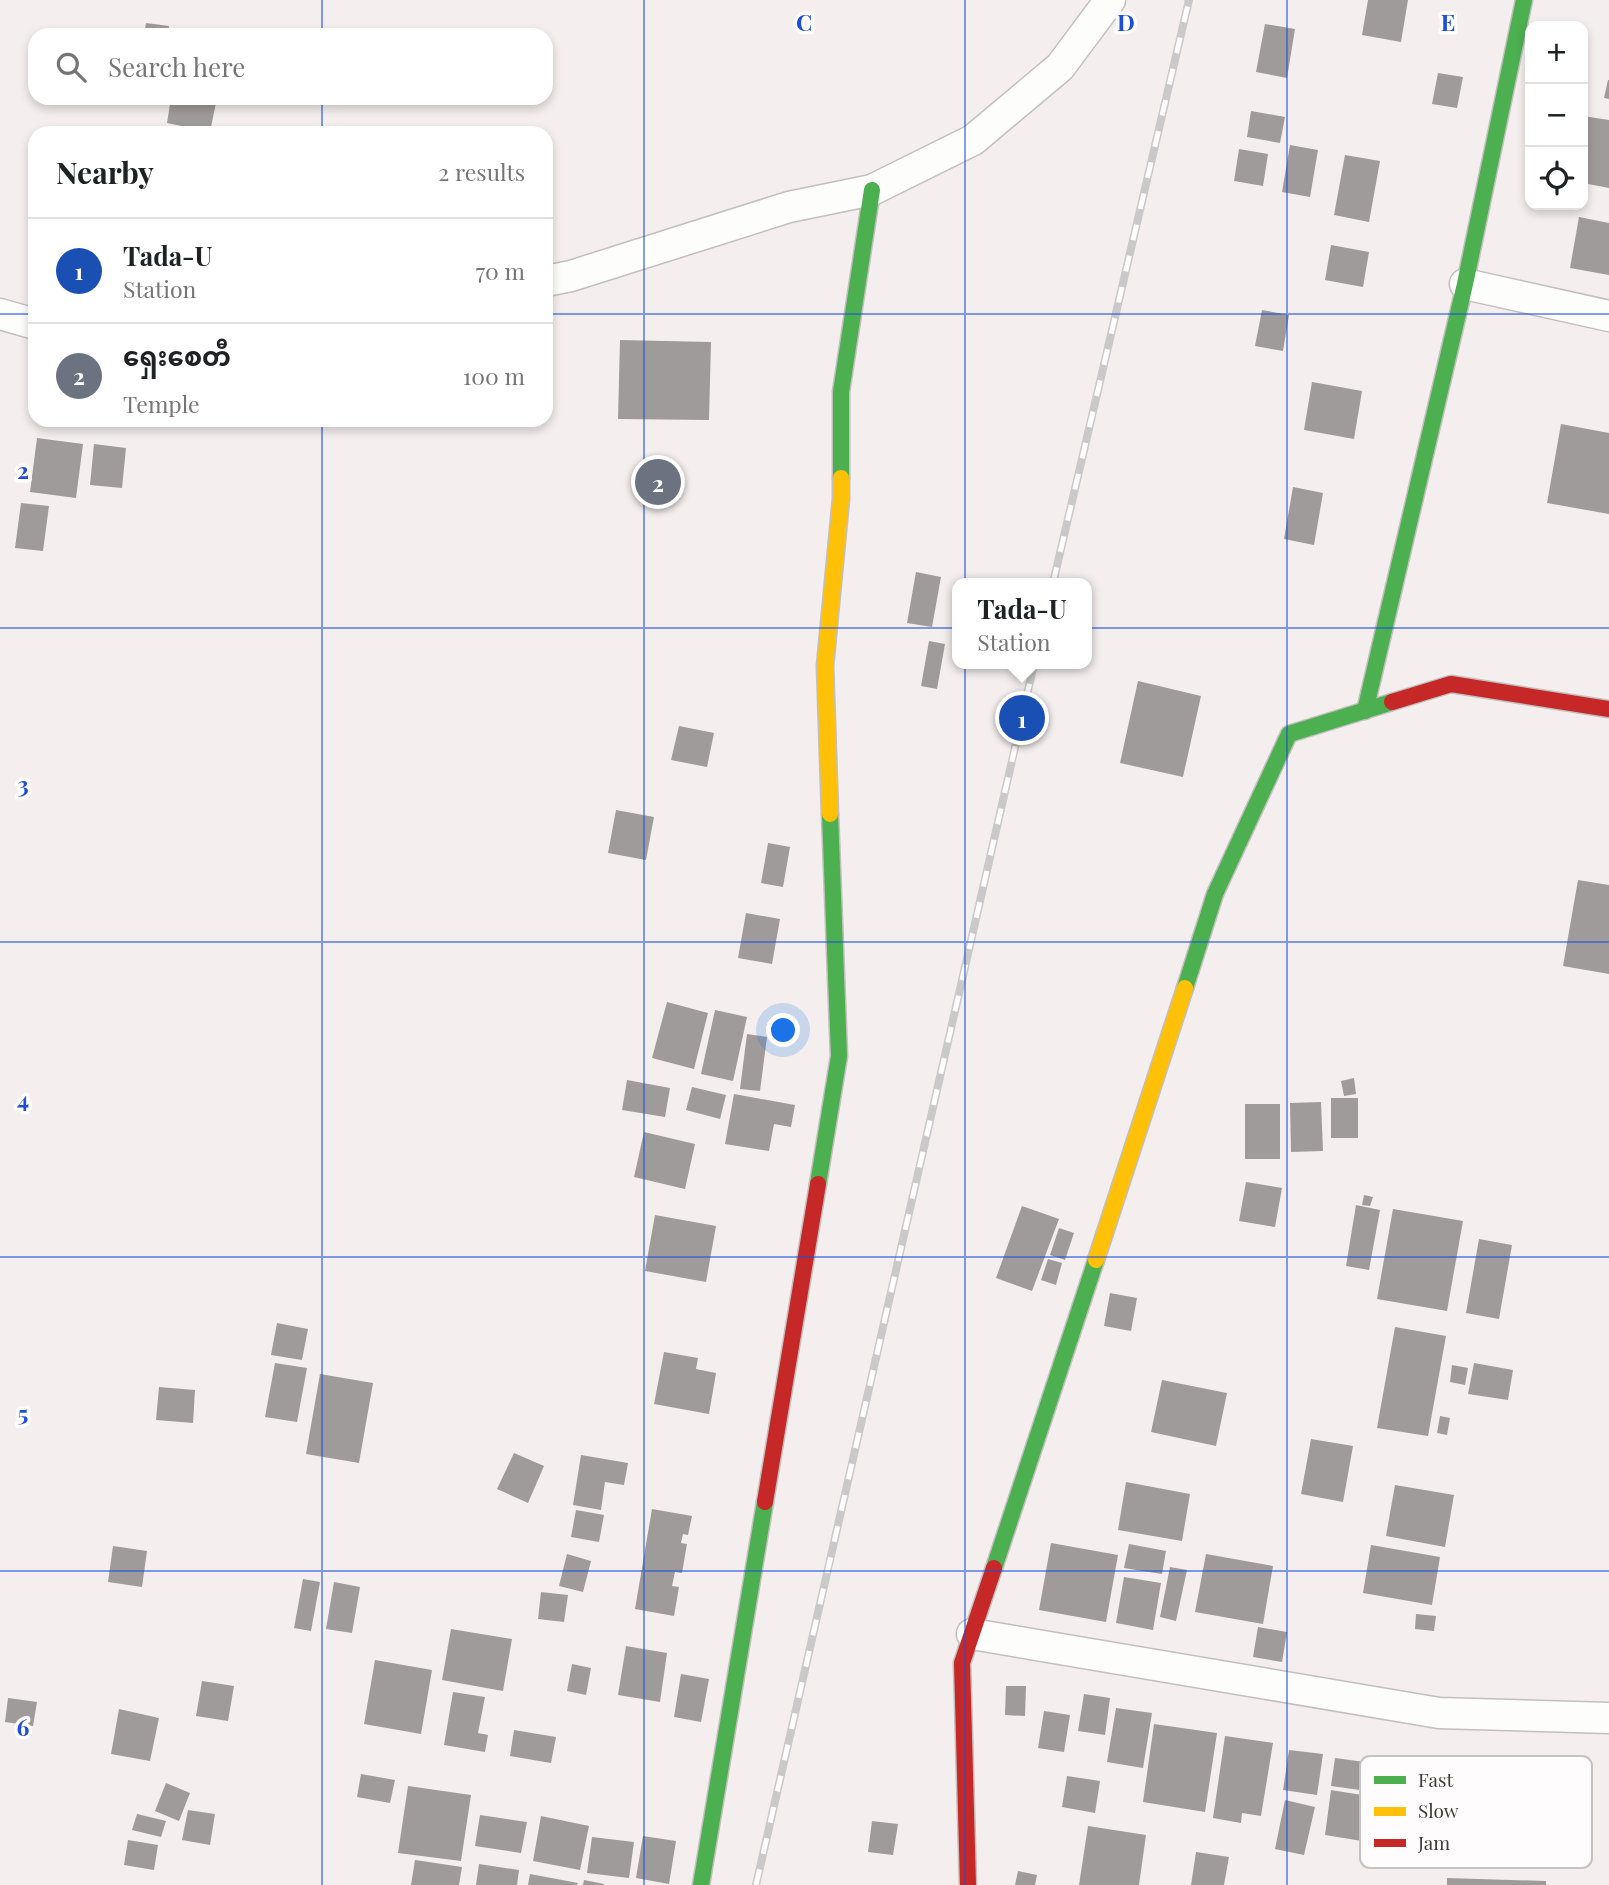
<!DOCTYPE html>
<meta charset="utf-8">
<style>
:root{--surface:#fff;--page:#f2f2f2;--text:#202124;--muted:#757577;--line:#e0e0e0;--accent:#b45309}
body{margin:0;font-family:"Playfair Display","Noto Sans Myanmar",serif;background:var(--page);color:var(--text)}
.controls{position:absolute;right:21px;top:21px;display:grid;overflow:hidden;border-radius:14px;box-shadow:0 4px 10px #0003}
.controls button{width:63px;height:63px;display:grid;place-items:center;padding:0;border:0;border-bottom:2px solid var(--line);background:var(--surface);color:var(--text);font:35px sans-serif}
.you{position:absolute;left:784px;top:1031px;width:24px;height:24px;margin:-18px;border:5px solid #fff;border-radius:50%;background:#1a73e8;box-shadow:0 0 0 10px #1a73e833}
.badge{display:grid;place-items:center;width:46px;height:46px;border-radius:50%;background:var(--accent);color:#fff;font-size:23px;font-weight:700}
.pin{position:absolute;translate:-50% -50%;border:4px solid #fff;box-shadow:0 2px 7px #0006}
.popup{position:absolute;left:952px;top:578px;width:140px;height:91px;box-sizing:border-box;display:grid;place-content:center;border-radius:14px;background:var(--surface);filter:drop-shadow(0 2px 5px #0005);font-size:23px;white-space:nowrap;color:var(--muted)}
.popup b{font-size:26px;color:var(--text)}
.popup::after{content:'';position:absolute;left:50%;top:100%;margin-left:-14px;border:14px solid transparent;border-top-color:var(--surface)}
.list{margin:0;padding:0;list-style:none}
h2{display:flex;justify-content:space-between;align-items:center;height:91px;margin:0;padding:0 28px;font-size:30px}
h2 small{font-size:23px;font-weight:400;color:var(--muted)}
.list li{display:grid;grid-template-columns:46px 1fr auto;gap:21px;align-items:center;box-sizing:border-box;height:105px;padding:0 28px;border-top:2px solid var(--line)}
.list b{display:block;font-size:26px;white-space:nowrap}
.list p{margin:0;font-size:23px;white-space:nowrap;color:var(--muted)}
.list em{font-size:23px;font-style:normal;color:var(--muted)}
.icon{flex:none;width:38px;height:38px;fill:none;stroke:currentColor;stroke-width:2;stroke-linecap:round;stroke-linejoin:round}
.map{position:relative;flex:none;width:1609px;height:1885px;overflow:hidden}
.search{position:absolute;background:var(--surface);box-shadow:0 4px 10px #0003;left:28px;top:28px;width:525px;height:77px;display:flex;align-items:center;gap:18px;box-sizing:border-box;padding:0 24px;border-radius:21px;color:var(--muted);font-size:26px}
.panel{position:absolute;background:var(--surface);box-shadow:0 4px 10px #0003;left:28px;top:126px;width:525px;height:301px;border-radius:21px}
.map>svg:first-child{display:block}
.building{fill:#9f9b9a}
.lines{fill:none;stroke-linecap:round;stroke-linejoin:round}
.street-casing{stroke:#c2bfbe;stroke-width:33}
.fast-casing{stroke:#c2bfbe;stroke-width:19}
.slow-casing{stroke:#c2bfbe;stroke-width:19}
.jam-casing{stroke:#c2bfbe;stroke-width:19}
.street{stroke:#fdfdfc;stroke-width:30}
.fast{stroke:#4caf50;stroke-width:16}
.slow{stroke:#ffc107;stroke-width:16}
.jam{stroke:#c62828;stroke-width:16}
.rail-casing{stroke:#cac9c9;stroke-width:8}
.rail{stroke:#fefcfc;stroke-width:5;stroke-dasharray:16;stroke-linecap:butt}
.grid{fill:none;stroke:#1d4ed8;stroke-width:2;stroke-opacity:0.55}
.key{fill:#fefcfc;stroke:#c5c2c2;stroke-width:2}
.key-label{font-size:19px;fill:#3f3b3b}
.grid-label{font-size:23px;text-anchor:middle;font-weight:bold;fill:#1d4ed8;stroke:#fefcfc;stroke-width:7;stroke-linejoin:round;paint-order:stroke}
</style>
<div class="map">
<svg width="1609" height="1885" viewBox="0 0 1609 1885">
<rect width="100%" height="100%" fill="#f4efee"/>
<!-- building -->
<g class="building">
<path d="M1368 0H1408L1401 42 1362 35Z"/>
<path d="M146 23 169 26 168 35H144Z"/>
<path d="M1265 24 1295 29 1287 78 1256 72Z"/>
<path d="M1438 73 1463 77 1457 108 1432 104Z"/>
<path d="M1608 80H1609V99L1604 98Z"/>
<path d="M171 98H217L210 132 167 123Z"/>
<path d="M1251 111 1285 117 1280 143 1247 137Z"/>
<path d="M1583 116 1609 120V188L1583 183Z"/>
<path d="M1290 145 1318 150 1310 197 1282 192Z"/>
<path d="M1239 149 1268 154 1263 186 1234 181Z"/>
<path d="M1345 155 1380 161 1369 222 1334 215Z"/>
<path d="M1579 217 1609 223V275L1570 268Z"/>
<path d="M1331 245 1369 252 1363 287 1325 280Z"/>
<path d="M1262 310 1289 315 1283 351 1255 346Z"/>
<path d="M620 340 711 342 709 420 618 419Z"/>
<path d="M1312 382 1362 391 1354 439 1304 430Z"/>
<path d="M1561 424 1609 433V514L1547 503Z"/>
<path d="M37 438 83 444 76 498 30 492Z"/>
<path d="M94 444 126 448 122 488 90 485Z"/>
<path d="M1293 487 1323 493 1314 545 1284 539Z"/>
<path d="M21 503 49 506 43 551 15 548Z"/>
<path d="M916 572 941 577 932 627 907 623Z"/>
<path d="M929 641 945 644 937 689 921 686Z"/>
<path d="M1138 681 1201 696 1183 777 1120 763Z"/>
<path d="M679 726 714 733 707 767 671 760Z"/>
<path d="M616 810 654 817 646 860 608 853Z"/>
<path d="M768 843 790 847 783 887 761 883Z"/>
<path d="M1578 880 1609 885V974L1563 966Z"/>
<path d="M746 913 780 919 772 964 738 958Z"/>
<path d="M667 1002 708 1013 694 1069 652 1058Z"/>
<path d="M715 1010 747 1017 733 1081 701 1074Z"/>
<path d="M747 1034 767 1037 760 1091 740 1089Z"/>
<path d="M1354 1078 1356 1094 1344 1096 1341 1081Z"/>
<path d="M627 1080 670 1088 665 1117 622 1110Z"/>
<path d="M692 1087 726 1095 720 1119 686 1110Z"/>
<path d="M734 1094 795 1105 791 1127 774 1124 769 1151 725 1144Z"/>
<rect x="1331" y="1098" width="27" height="40"/>
<path d="M1321 1102 1323 1151 1291 1152 1290 1103Z"/>
<rect x="1245" y="1104" width="35" height="55"/>
<path d="M644 1132 695 1144 685 1189 634 1177Z"/>
<path d="M1246 1182 1282 1188 1275 1227 1239 1221Z"/>
<path d="M1364 1195 1373 1197 1370 1206 1362 1205Z"/>
<path d="M1356 1205 1380 1210 1369 1270 1346 1266Z"/>
<path d="M1022 1206 1059 1219 1032 1291 996 1278Z"/>
<path d="M1393 1209 1463 1221 1447 1311 1377 1299Z"/>
<path d="M655 1215 716 1226 706 1282 645 1271Z"/>
<path d="M1059 1228 1074 1233 1065 1260 1050 1255Z"/>
<path d="M1479 1239 1512 1245 1499 1319 1466 1313Z"/>
<path d="M1048 1259 1062 1263 1056 1285 1041 1280Z"/>
<path d="M1110 1293 1137 1298 1131 1331 1104 1326Z"/>
<path d="M277 1323 308 1329 302 1360 271 1355Z"/>
<path d="M1395 1327 1446 1336 1428 1436 1377 1428Z"/>
<path d="M664 1352 698 1358 696 1369 716 1373 709 1414 654 1404Z"/>
<path d="M275 1363 307 1368 297 1422 265 1417Z"/>
<path d="M1474 1363 1513 1370 1508 1400 1468 1394Z"/>
<path d="M1452 1365 1468 1368 1465 1385 1450 1382Z"/>
<path d="M320 1374 373 1383 359 1463 306 1454Z"/>
<path d="M1162 1380 1227 1393 1216 1446 1151 1432Z"/>
<path d="M159 1387 195 1390 193 1423 156 1420Z"/>
<path d="M1440 1416 1450 1418 1447 1435 1437 1433Z"/>
<path d="M1311 1439 1353 1446 1343 1502 1301 1494Z"/>
<path d="M514 1453 544 1466 528 1503 497 1489Z"/>
<path d="M581 1455 628 1463 624 1485 605 1482 601 1510 573 1505Z"/>
<path d="M1126 1482 1190 1494 1182 1541 1118 1530Z"/>
<path d="M1395 1485 1454 1495 1445 1547 1386 1536Z"/>
<path d="M652 1509 692 1516 688 1535 683 1534 681 1543 687 1544 682 1573 675 1572 672 1586 679 1587 674 1616 635 1609Z"/>
<path d="M576 1510 604 1515 599 1542 571 1537Z"/>
<path d="M1051 1543 1118 1555 1106 1622 1039 1610Z"/>
<path d="M1129 1544 1166 1551 1162 1574 1124 1568Z"/>
<path d="M1371 1545 1440 1557 1432 1605 1363 1593Z"/>
<path d="M113 1546 147 1551 142 1587 108 1582Z"/>
<path d="M567 1554 591 1561 583 1592 559 1586Z"/>
<path d="M1206 1554 1273 1566 1263 1624 1195 1612Z"/>
<path d="M1170 1567 1187 1570 1176 1621 1160 1617Z"/>
<path d="M1124 1577 1161 1583 1153 1630 1116 1623Z"/>
<path d="M303 1579 320 1582 311 1631 294 1628Z"/>
<path d="M334 1582 360 1587 352 1633 326 1629Z"/>
<path d="M541 1592 568 1595 564 1622 538 1619Z"/>
<path d="M1416 1614 1436 1616 1434 1631 1415 1629Z"/>
<path d="M1258 1627 1287 1632 1282 1662 1253 1657Z"/>
<path d="M451 1629 512 1639 503 1691 442 1680Z"/>
<path d="M626 1646 667 1653 660 1702 618 1695Z"/>
<path d="M375 1660 432 1670 421 1734 364 1724Z"/>
<path d="M572 1664 591 1668 586 1695 567 1691Z"/>
<path d="M681 1674 709 1679 701 1722 674 1717Z"/>
<path d="M202 1681 234 1686 228 1721 196 1716Z"/>
<path d="M1006 1686H1026L1025 1716 1005 1715Z"/>
<path d="M453 1692 485 1697 478 1733 488 1735 485 1752 444 1745Z"/>
<path d="M1084 1694 1110 1698 1105 1735 1078 1731Z"/>
<path d="M8 1698 37 1702 33 1726 5 1722Z"/>
<path d="M1116 1708 1152 1713 1143 1768 1107 1762Z"/>
<path d="M119 1709 159 1718 150 1761 111 1754Z"/>
<path d="M1044 1711 1070 1715 1064 1752 1038 1748Z"/>
<path d="M1154 1724 1217 1733 1205 1812 1143 1802Z"/>
<path d="M514 1730 556 1737 551 1763 510 1756Z"/>
<path d="M1225 1736 1273 1743 1261 1816 1242 1813 1241 1823 1213 1818Z"/>
<path d="M1289 1750 1323 1754 1317 1795 1283 1790Z"/>
<path d="M1335 1758 1394 1766 1389 1794 1331 1786Z"/>
<path d="M1433 1767 1474 1769 1473 1797 1432 1796Z"/>
<path d="M361 1774 395 1780 390 1803 357 1797Z"/>
<path d="M1067 1776 1100 1781 1095 1813 1062 1807Z"/>
<path d="M166 1783 190 1793 179 1821 155 1811Z"/>
<path d="M408 1786 471 1795 461 1861 398 1853Z"/>
<path d="M1331 1790 1368 1796 1362 1841 1325 1835Z"/>
<path d="M1375 1797 1389 1799 1386 1815 1373 1813Z"/>
<path d="M1285 1800 1315 1807 1304 1855 1275 1849Z"/>
<path d="M188 1810 215 1814 210 1845 182 1840Z"/>
<path d="M137 1814 166 1821 161 1837 132 1830Z"/>
<path d="M480 1815 527 1822 521 1853 475 1846Z"/>
<path d="M1371 1815 1387 1818 1382 1842 1366 1838Z"/>
<path d="M541 1816 589 1826 580 1870 533 1861Z"/>
<path d="M872 1821 898 1824 893 1855 868 1852Z"/>
<path d="M1088 1826 1146 1835 1139 1885H1079Z"/>
<path d="M643 1836 676 1841 669 1884 636 1878Z"/>
<path d="M592 1837 634 1842 629 1878 587 1873Z"/>
<path d="M128 1840 158 1845 154 1870 124 1865Z"/>
<path d="M1196 1852 1229 1857 1224 1885H1191Z"/>
<path d="M415 1860 462 1867 459 1885H411Z"/>
<path d="M479 1864 519 1870 517 1885H476Z"/>
<path d="M1018 1871 1037 1875 1035 1885H1015Z"/>
<path d="M530 1874 578 1883 577 1885H528Z"/>
<path d="M1447 1878 1546 1881V1885H1447Z"/>
<path d="M584 1880 604 1884V1885H583Z"/>
</g>
<g class="lines">
<defs>
<g id="street">
<path d="M546 281 571 276 789 207 872 190 973 140 1060 67 1110 0"/>
<path d="M1465 284 1609 316"/>
<path d="M0 314 35 324"/>
<path d="M972 1634 1439 1713 1609 1718"/>
</g>
<g id="fast">
<path d="M841 478V392L872 190"/>
<path d="M1365 711 1465 284 1524 0"/>
<path d="M1185 988 1215 894 1289 734 1392 702"/>
<path d="M818 1184 839 1056 830 814"/>
<path d="M994 1568 1096 1260"/>
<path d="M701 1885 765 1502"/>
</g>
<g id="slow">
<path d="M830 814 825 666 841 499V478"/>
<path d="M1096 1260 1185 988"/>
</g>
<g id="jam">
<path d="M1392 702 1451 684 1609 709"/>
<path d="M765 1502 818 1184"/>
<path d="M968 1885 962 1663 994 1568"/>
</g>
</defs>
<!-- street casing -->
<use href="#street" class="street-casing"/>
<!-- fast casing -->
<use href="#fast" class="fast-casing"/>
<!-- slow casing -->
<use href="#slow" class="slow-casing"/>
<!-- jam casing -->
<use href="#jam" class="jam-casing"/>
<!-- street -->
<use href="#street" class="street"/>
<!-- fast -->
<use href="#fast" class="fast"/>
<!-- slow -->
<use href="#slow" class="slow"/>
<!-- jam -->
<use href="#jam" class="jam"/>
<defs>
<g id="rail">
<path d="M1053 583 1189 0"/>
<path d="M756 1885 1034 664"/>
</g>
</defs>
<!-- rail casing -->
<use href="#rail" class="rail-casing"/>
<!-- rail -->
<use href="#rail" class="rail"/>
</g>
<!-- grid -->
<path class="grid" d="M322 0V35M644 0V1885M965 0V1885M1287 0V1885M322 98V133M0 314H35M546 314H1609M322 420V1885M0 628H1609M0 942H1609M0 1257H1609M0 1571H1609"/>
<!-- legend -->
<rect x="1360" y="1756" width="232" height="112" rx="10" class="key"/>
<rect x="1374" y="1776" width="32" height="8" fill="#4caf50"/>
<rect x="1374" y="1807" width="32" height="9" fill="#ffc107"/>
<rect x="1374" y="1839" width="32" height="8" fill="#c62828"/>
<g class="key-label">
<text x="1418" y="1787">Fast</text>
<text x="1418" y="1818">Slow</text>
<text x="1418" y="1850">Jam</text>
</g>
<g class="grid-label">
<text x="804" y="31">C</text>
<text x="1126" y="31">D</text>
<text x="1448" y="31">E</text>
<text x="23" y="479">2</text>
<text x="23" y="793">3</text>
<text x="23" y="1108">4</text>
<text x="23" y="1422">5</text>
<text x="23" y="1736">6</text>
</g>
</svg>
<div class="controls">
<button>+</button>
<button>−</button>
<button><svg class="icon" aria-label="locate" viewBox="0 0 24 24"><circle cx="12" cy="12" r="6"/><path d="M12 2v4M12 18v4M2 12h4M18 12h4"/></svg></button>
</div>
<div class="you"></div>
<div class="pin badge" style="left:1022px;top:718px;background:#1a4fb4">1</div>
<div class="popup"><b>Tada-U</b>Station</div>
<div class="pin badge" style="left:658px;top:482px;background:#6b7280">2</div>
<div class="search"><svg class="icon" aria-label="search" viewBox="0 0 24 24"><circle cx="10" cy="10" r="6"/><path d="M15 15l6 6"/></svg>Search here</div>
<section class="panel">
<h2>Nearby<small>2 results</small></h2>
<ul class="list">
<li><span class="badge" style="background:#1a4fb4">1</span><div><b>Tada-U</b><p>Station</p></div><em>70 m</em></li>
<li><span class="badge" style="background:#6b7280">2</span><div><b>ရှေးစေတီ</b><p>Temple</p></div><em>100 m</em></li>
</ul>
</section>
</div>
